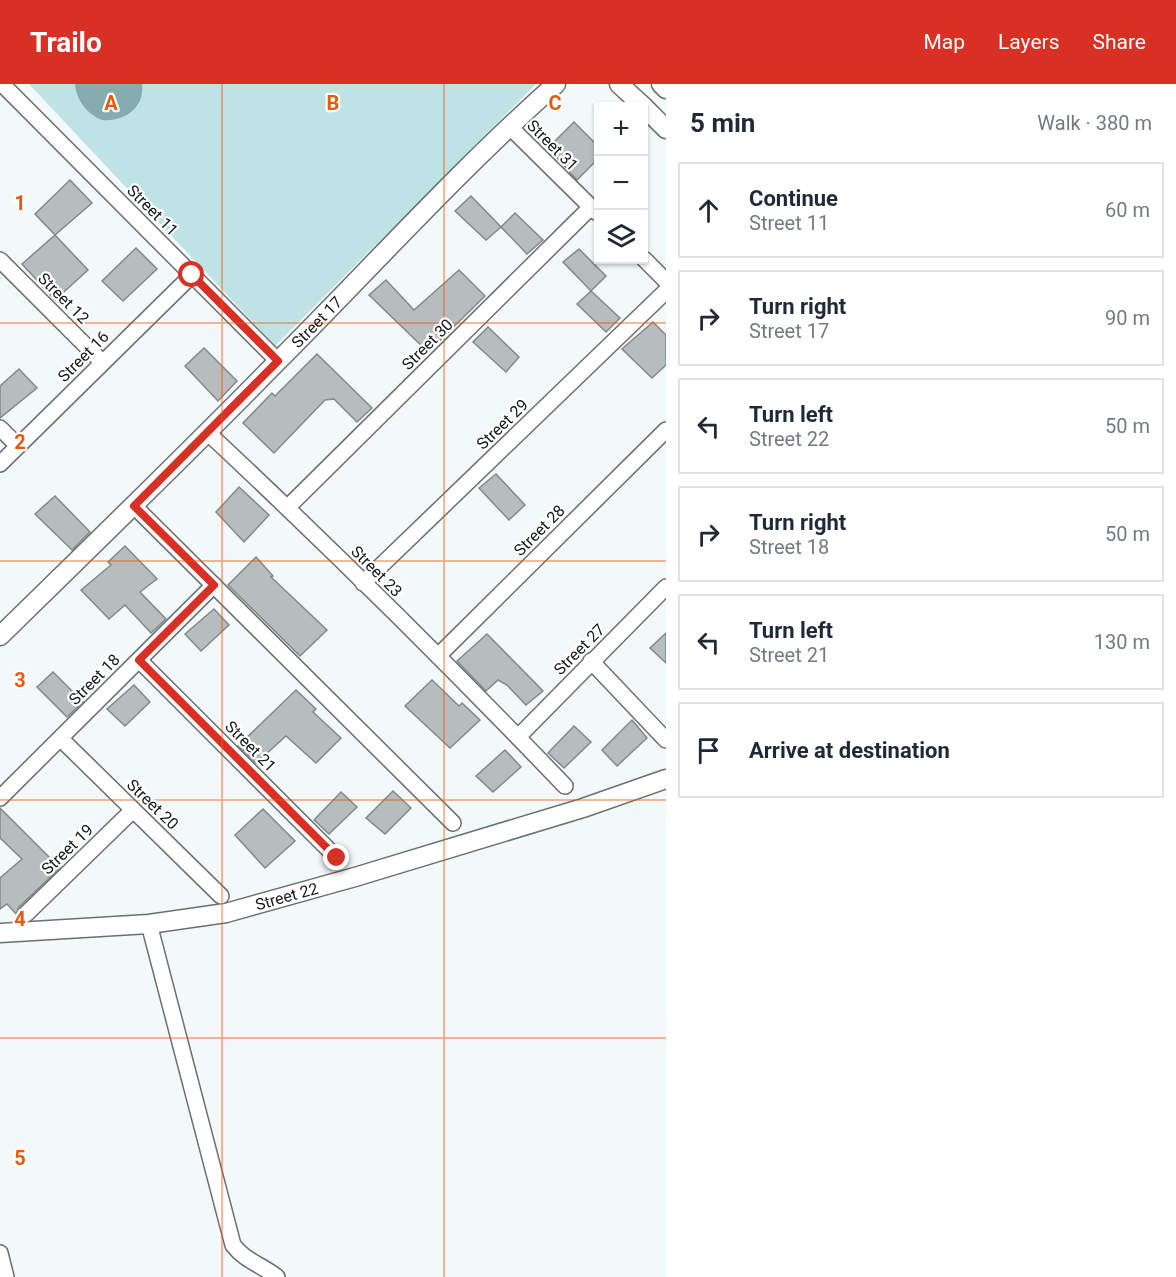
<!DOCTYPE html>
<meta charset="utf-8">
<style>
:root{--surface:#fff;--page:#f6f6f7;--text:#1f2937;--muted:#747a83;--line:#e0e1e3;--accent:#d93025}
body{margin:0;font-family:Roboto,sans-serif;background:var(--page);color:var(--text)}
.controls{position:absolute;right:18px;top:18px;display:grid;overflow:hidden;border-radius:0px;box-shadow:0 2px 4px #0004}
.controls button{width:54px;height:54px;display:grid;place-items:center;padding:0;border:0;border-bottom:2px solid var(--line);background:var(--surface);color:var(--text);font:30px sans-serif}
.stop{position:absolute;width:18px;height:18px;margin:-14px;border:4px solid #d93025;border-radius:50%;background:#fff}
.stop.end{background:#d93025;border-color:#fff;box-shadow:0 2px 6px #0008}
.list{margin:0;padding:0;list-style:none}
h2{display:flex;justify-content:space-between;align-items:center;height:78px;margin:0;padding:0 24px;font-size:26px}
h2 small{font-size:20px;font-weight:400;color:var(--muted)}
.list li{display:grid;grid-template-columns:39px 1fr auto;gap:18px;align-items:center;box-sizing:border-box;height:96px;margin:0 12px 12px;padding:0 12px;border:2px solid var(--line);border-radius:0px}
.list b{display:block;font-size:22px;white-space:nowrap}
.list p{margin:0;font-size:20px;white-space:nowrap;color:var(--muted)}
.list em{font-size:20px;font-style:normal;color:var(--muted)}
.icon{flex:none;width:33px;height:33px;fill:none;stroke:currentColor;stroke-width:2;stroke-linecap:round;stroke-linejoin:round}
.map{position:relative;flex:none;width:666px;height:1193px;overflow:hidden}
header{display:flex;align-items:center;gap:36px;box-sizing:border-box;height:84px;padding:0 30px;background:var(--accent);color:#fff}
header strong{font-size:28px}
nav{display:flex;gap:33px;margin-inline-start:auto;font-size:21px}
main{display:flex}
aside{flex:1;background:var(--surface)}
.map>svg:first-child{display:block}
.green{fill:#bfe2e5}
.water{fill:#85acaf}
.building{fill:#b7bcbd;stroke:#838888;stroke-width:1.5}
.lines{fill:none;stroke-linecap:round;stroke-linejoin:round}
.minor-casing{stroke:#6a6f6f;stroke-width:18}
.tertiary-casing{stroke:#6a6f6f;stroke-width:21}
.minor{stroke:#fff;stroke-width:15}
.tertiary{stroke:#fff;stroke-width:18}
.route{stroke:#d93025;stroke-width:8}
.grid{fill:none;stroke:#e8590c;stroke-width:1.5;stroke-opacity:0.55}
.labels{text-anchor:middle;stroke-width:4.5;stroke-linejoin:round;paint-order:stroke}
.street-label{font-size:16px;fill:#141616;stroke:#fff}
.grid-label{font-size:20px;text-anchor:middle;font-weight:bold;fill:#e8590c;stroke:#fff;stroke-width:4.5;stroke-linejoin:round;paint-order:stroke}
</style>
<header>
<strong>Trailo</strong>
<nav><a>Map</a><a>Layers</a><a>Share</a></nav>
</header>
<main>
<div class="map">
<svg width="666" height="1193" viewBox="0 0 666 1193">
<rect width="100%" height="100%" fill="#f3f9f9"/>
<!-- green -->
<path class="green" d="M29 0H536L275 262Z"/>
<!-- water -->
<path class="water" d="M75 0H142C145 24 124 38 102 36 87 30 76 16 75 0Z"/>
<!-- building -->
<g class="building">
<path d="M574 38 598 62V75L577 96 548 64Z"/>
<path d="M70 96 92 119 55 151 35 130Z"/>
<path d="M471 112 501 143 486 156 455 127Z"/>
<path d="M515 129 543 156 527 170 501 143Z"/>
<path d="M55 151 88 186 55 216 22 180Z"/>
<path d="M136 164 157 185 123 217 102 197Z"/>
<path d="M579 165 606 192 591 207 563 178Z"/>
<path d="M459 186 485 212 428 268 369 211 386 196 414 226Z"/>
<path d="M591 207 620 234 606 248 577 220Z"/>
<path d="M653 238 666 251V281L652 294 622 265Z"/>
<path d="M488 243 519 273 506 288 473 258Z"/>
<path d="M204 264 237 297 218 317 185 282Z"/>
<path d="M317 270 372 324 357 338 334 315 325 316 274 369 243 339 272 309 275 312Z"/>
<path d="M19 285 37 304 0 334V302Z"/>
<path d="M496 390 525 421 509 436 479 404Z"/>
<path d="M239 403 269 431 244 458 216 428Z"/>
<path d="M55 412 90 448 72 466 35 430Z"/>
<path d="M125 462 157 495 140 508 166 535 151 549 125 521 109 535 81 506 111 481 108 478Z"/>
<path d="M256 473 273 492 271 493 327 546 300 572 228 501Z"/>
<path d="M214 525 229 541 201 567 185 550Z"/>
<path d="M666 549V579L650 564Z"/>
<path d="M487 550 543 607 526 621 507 601 498 596 486 607 457 577Z"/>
<path d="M53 588 83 618 67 633 37 603Z"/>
<path d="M432 596 459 622 462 619 480 636 450 664 405 622Z"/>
<path d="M134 601 150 618 125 642 107 625Z"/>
<path d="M296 606 316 625 313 628 341 654 316 679 286 652 256 679 238 662Z"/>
<path d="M632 636 647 654 617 682 602 666Z"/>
<path d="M574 642 591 658 564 684 548 669Z"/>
<path d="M505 666 521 683 493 708 476 692Z"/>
<path d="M393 707 411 724 385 750 366 734Z"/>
<path d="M341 708 357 723 329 750 314 736Z"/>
<path d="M0 724 60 784 19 823 16 830 7 820 0 825V794L22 775 0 754Z"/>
<path d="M263 725 295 757 265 784 235 751Z"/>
</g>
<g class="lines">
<defs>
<g id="minor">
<path d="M2 0 278 277"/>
<path d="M509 42 596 128"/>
<path d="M644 175 666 197"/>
<path d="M0 176 102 278"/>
<path d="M0 344 18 362"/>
<path d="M207 348C330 463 449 581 565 702"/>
<path d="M0 380 192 191"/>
<path d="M134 422 453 739"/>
<path d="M288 423 591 123"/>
<path d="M363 499 666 207"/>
<path d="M438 572 666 346"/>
<path d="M139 576 337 774"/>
<path d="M591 577 666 656"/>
<path d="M518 653 666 503"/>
<path d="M61 655 221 812"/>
<path d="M0 714 214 501"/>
<path d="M26 830 133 726"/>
<path d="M149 840 233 1161C245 1177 262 1181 277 1193"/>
<path d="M0 1169 6 1193"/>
</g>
<g id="tertiary">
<path d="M619 0 643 22"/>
<path d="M661 0 666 5"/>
<path d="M644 23 666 45"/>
<path id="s1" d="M0 552C93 461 186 371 277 278 370 185 458 87 556 0"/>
<path id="s2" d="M0 849 149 840 226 829 355 793 583 724 666 695"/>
</g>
</defs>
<!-- minor casing -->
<use href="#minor" class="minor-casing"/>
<!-- tertiary casing -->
<use href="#tertiary" class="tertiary-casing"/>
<!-- minor -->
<use href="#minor" class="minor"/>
<!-- tertiary -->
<use href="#tertiary" class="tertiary"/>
</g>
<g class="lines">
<!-- route -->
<path class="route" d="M192 191 278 277 134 422 214 501 139 576 337 774"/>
</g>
<!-- grid -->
<path class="grid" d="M222 0V1193M444 0V1193M0 239H666M0 477H666M0 716H666M0 954H666"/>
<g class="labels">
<!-- street labels -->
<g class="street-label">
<text transform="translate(553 61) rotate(45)" y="6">Street 31</text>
<text transform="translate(153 126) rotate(45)" y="6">Street 11</text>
<text transform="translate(64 214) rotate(45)" y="6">Street 12</text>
<text dy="6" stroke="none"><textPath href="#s1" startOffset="446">Street 17</textPath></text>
<text transform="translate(427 260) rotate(-45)" y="6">Street 30</text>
<text transform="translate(83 272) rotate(-45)" y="6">Street 16</text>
<text transform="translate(502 340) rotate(-44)" y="6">Street 29</text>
<text transform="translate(539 446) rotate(-45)" y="6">Street 28</text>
<text transform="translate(377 487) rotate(45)" y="6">Street 23</text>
<text transform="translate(579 565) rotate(-45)" y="6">Street 27</text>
<text transform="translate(94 595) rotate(-45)" y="6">Street 18</text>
<text transform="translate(251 662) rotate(45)" y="6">Street 21</text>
<text transform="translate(153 720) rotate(44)" y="6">Street 20</text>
<text transform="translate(67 765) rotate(-44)" y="6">Street 19</text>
<text dy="6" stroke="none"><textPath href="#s2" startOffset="290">Street 22</textPath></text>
</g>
</g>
<g class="grid-label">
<text x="111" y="26">A</text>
<text x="333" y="26">B</text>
<text x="555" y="26">C</text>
<text x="20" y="126">1</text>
<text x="20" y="365">2</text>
<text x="20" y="603">3</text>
<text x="20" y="842">4</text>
<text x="20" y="1081">5</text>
</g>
</svg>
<div class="controls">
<button>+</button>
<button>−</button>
<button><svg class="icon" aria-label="layers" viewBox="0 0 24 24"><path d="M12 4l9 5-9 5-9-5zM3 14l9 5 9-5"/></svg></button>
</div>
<div class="stop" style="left:192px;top:191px"></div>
<div class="stop end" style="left:337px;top:774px"></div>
</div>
<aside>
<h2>5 min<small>Walk · 380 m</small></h2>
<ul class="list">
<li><svg class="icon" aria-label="ahead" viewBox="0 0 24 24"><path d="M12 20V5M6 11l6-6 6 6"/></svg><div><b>Continue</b><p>Street 11</p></div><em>60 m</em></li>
<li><svg class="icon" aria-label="right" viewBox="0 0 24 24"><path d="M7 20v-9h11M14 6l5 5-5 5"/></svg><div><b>Turn right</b><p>Street 17</p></div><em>90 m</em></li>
<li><svg class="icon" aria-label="left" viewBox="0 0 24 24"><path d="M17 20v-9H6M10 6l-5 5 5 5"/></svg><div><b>Turn left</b><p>Street 22</p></div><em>50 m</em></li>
<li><svg class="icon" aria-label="right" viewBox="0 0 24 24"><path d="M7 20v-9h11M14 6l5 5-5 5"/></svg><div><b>Turn right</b><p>Street 18</p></div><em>50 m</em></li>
<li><svg class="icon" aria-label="left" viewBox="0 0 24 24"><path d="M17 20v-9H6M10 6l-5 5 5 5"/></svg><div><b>Turn left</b><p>Street 21</p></div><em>130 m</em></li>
<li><svg class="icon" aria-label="arrive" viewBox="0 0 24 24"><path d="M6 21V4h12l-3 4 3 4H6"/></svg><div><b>Arrive at destination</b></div></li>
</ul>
</aside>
</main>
